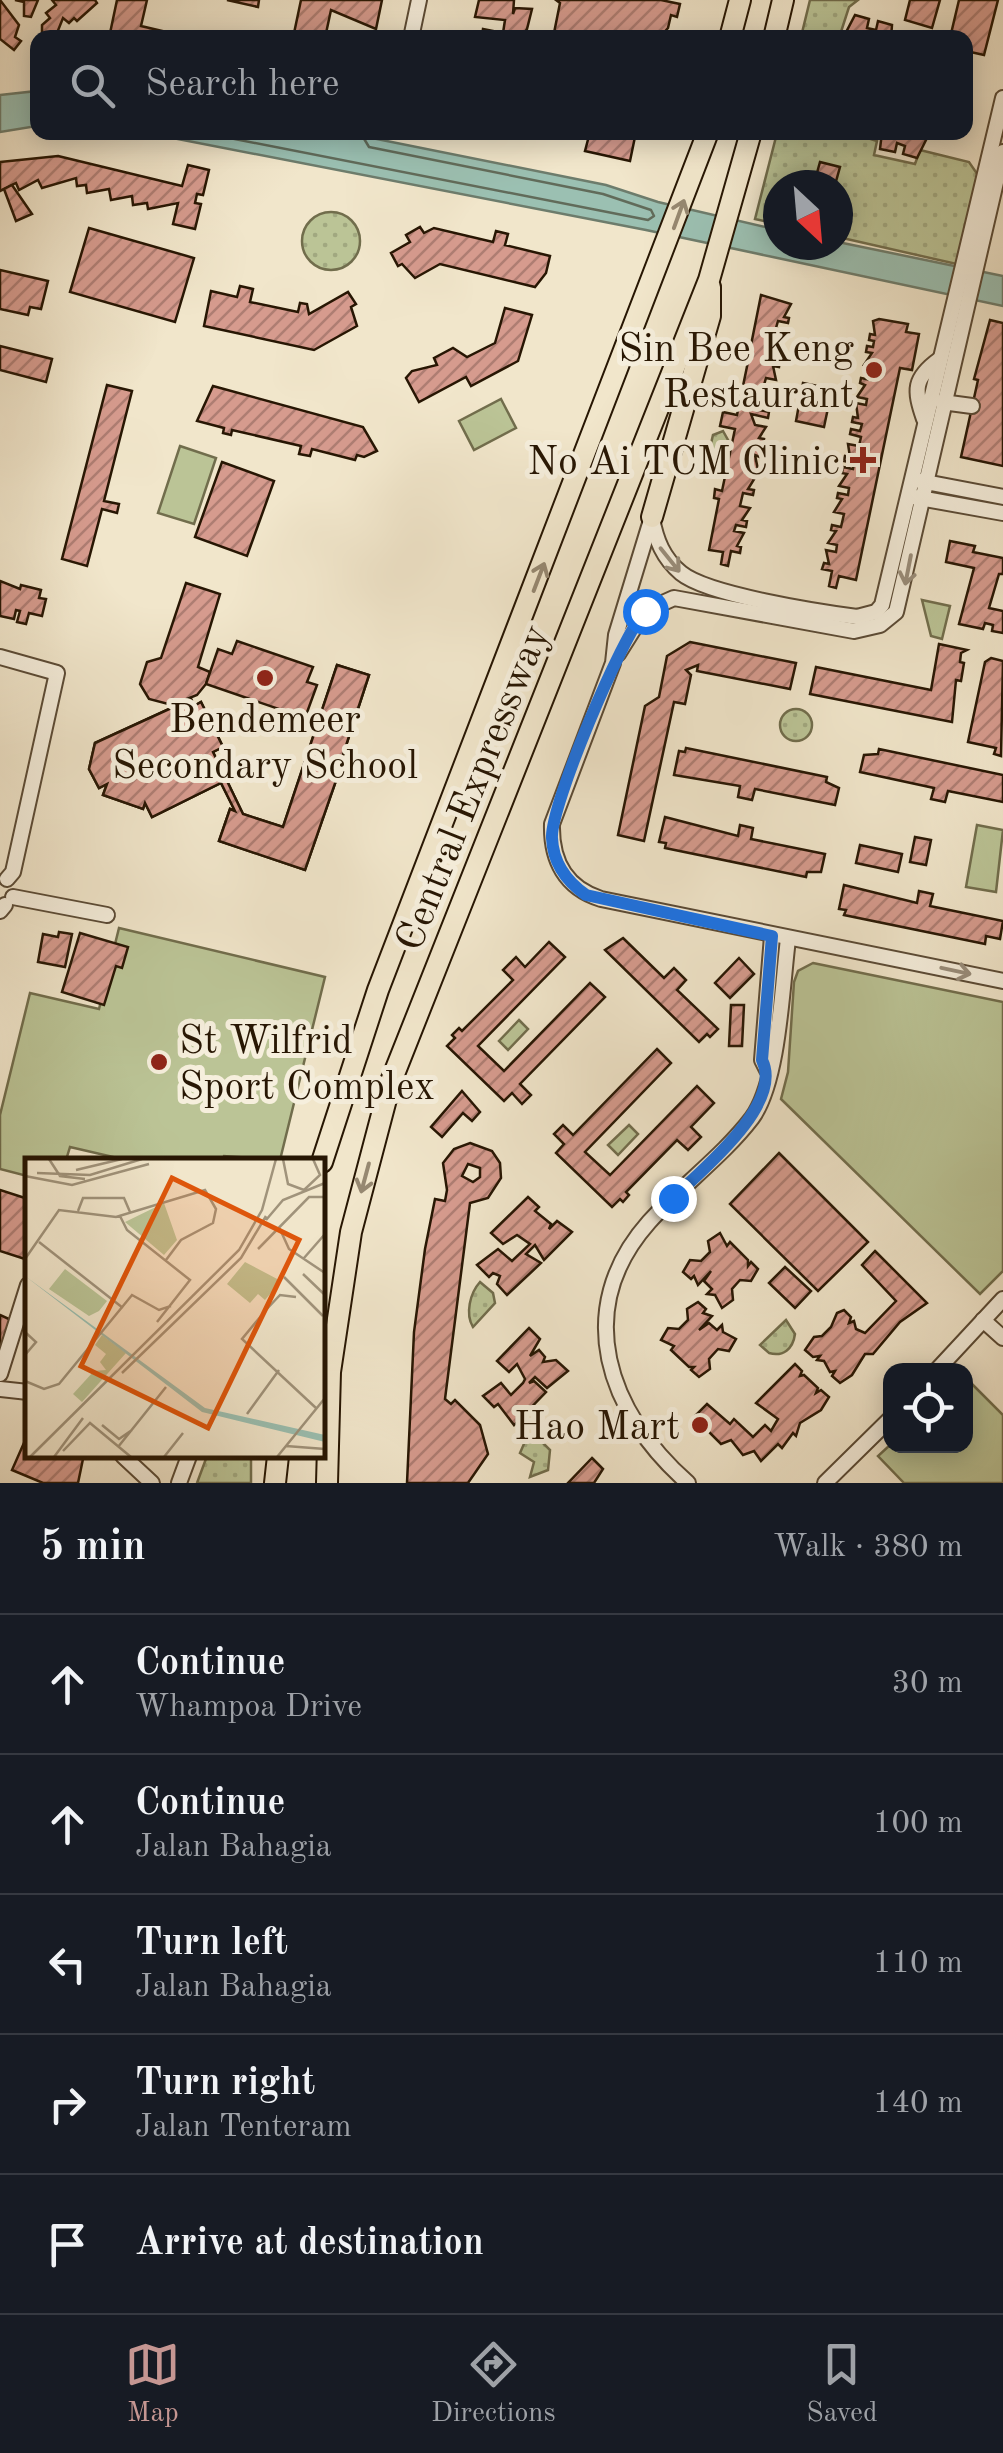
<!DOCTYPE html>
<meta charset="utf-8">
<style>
:root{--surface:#171b24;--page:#20242c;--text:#f1f3f6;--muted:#9ea1a6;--line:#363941;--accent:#c59692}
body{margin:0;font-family:"Old Standard TT",serif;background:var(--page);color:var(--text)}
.controls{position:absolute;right:30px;bottom:30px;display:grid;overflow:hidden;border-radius:20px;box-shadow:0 5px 25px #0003}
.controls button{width:90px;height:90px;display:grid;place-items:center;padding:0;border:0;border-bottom:2px solid var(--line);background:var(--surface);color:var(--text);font:50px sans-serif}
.compass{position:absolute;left:763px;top:170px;width:90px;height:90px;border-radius:50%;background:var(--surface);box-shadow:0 5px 25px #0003;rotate:154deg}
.stop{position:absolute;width:30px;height:30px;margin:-22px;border:8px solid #1a73e8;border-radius:50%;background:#fff}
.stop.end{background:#1a73e8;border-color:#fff;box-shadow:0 2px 10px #0008}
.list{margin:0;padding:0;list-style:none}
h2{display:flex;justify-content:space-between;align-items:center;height:130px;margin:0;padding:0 40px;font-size:42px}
h2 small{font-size:32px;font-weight:400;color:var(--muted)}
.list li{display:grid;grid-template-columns:65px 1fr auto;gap:30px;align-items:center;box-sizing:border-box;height:140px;padding:0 40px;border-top:2px solid var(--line)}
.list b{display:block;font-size:38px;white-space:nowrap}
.list p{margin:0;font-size:32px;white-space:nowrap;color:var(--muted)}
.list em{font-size:32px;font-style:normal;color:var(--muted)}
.icon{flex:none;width:55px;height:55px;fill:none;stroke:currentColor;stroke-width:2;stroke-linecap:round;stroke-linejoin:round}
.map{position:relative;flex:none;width:1003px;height:1483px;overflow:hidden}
.search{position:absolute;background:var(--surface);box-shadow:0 5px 25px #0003;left:30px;right:30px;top:30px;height:110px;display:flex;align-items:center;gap:25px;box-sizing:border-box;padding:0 35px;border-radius:20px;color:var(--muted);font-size:38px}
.sheet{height:830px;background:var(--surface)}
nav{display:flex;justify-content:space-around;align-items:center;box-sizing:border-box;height:140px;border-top:2px solid var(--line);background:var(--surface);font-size:28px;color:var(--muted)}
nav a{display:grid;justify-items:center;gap:5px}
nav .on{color:var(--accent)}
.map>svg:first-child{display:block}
.green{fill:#bbc496;stroke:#716d4c;stroke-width:2.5}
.park{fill:url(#park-dots);stroke:#716d4c;stroke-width:2.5}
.water{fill:#9bc0b2;stroke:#6d7c6c;stroke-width:2.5}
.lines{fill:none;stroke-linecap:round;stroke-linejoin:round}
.shore{stroke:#616b5a;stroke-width:2.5}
.building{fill:url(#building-hatch);stroke:#271603;stroke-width:2.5;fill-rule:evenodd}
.minor-casing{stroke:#5a4a35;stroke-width:18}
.highway-casing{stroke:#271603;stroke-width:24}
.minor{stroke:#f6efdd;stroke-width:14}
.highway{stroke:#f1e6cb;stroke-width:20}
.oneway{stroke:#968871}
.oneway2{stroke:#998d7b}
.route{stroke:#1a73e8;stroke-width:12}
.poi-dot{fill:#8f2418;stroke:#f6efdd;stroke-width:4}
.labels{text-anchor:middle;stroke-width:10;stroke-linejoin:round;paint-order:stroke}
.poi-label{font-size:40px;fill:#271603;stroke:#f6efdd;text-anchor:end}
.street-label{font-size:40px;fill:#271603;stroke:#f6efdd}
.inset-road{fill:none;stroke:#a0937b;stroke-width:2.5}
.view{fill:#de560c;fill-opacity:0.15;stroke:#de560c;stroke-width:5}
.inset-edge{fill:none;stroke:#271603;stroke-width:5}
</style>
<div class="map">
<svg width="1003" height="1483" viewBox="0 0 1003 1483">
<defs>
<pattern id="park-dots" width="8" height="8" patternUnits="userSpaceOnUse" patternTransform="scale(2.5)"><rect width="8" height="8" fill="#bbc496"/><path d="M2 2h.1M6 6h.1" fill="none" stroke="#a1a880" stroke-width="1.8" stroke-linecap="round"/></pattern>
<pattern id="building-hatch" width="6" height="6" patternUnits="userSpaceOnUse" patternTransform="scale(2.5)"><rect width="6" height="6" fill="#d69b8e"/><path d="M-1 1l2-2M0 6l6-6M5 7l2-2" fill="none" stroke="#ae7d72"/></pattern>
</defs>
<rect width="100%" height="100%" fill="#f1e6cb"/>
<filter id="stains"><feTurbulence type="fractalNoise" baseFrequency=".002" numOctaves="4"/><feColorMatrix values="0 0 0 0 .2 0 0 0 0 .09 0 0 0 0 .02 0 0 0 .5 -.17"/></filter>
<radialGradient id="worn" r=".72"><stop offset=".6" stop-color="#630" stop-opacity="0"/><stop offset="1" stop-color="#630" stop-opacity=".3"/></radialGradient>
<!-- green -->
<g class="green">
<path d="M501 399 516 428 474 450 459 421Z"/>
<path d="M180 446 216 458 194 524 158 513Z"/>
<path d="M922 600 950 606 942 639 931 636Z"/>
<path d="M977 825 1003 830 996 892 966 887Z"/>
<path d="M119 928 325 977 280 1160 224 1156 222 1160H126L70 1147 66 1160H28L27 1176 0 1169V1115L30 993 99 1009Z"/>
<path d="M813 963 1003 1002V1271L980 1294 781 1099 788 1072 794 982 798 971Z"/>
<path d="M519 1020 528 1029 508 1050 499 1041Z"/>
<path d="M629 1125 638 1134 618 1155 608 1145Z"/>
<path d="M968 1380 1003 1415V1483H904L878 1456 890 1445 966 1446Z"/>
</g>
<!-- park -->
<g class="park">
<path d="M810 0H858L849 7 840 35 801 37Z"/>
<path d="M777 133H868L867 138 877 141 874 155 915 164 920 150 969 162 980 178 961 265 838 237V185H778V224L755 219Z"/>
<circle cx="331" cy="241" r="29"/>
<path d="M723 431 728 440 722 449 723 465 713 473 706 465 713 435Z"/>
<circle cx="796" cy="725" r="16"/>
<path d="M480 1282 493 1293 495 1303 473 1327C465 1314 470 1293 480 1282Z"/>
<path d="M786 1320 795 1334C793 1349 783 1357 769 1353L760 1345Z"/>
<path d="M527 1437H537L550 1450 548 1470 530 1477 534 1462 520 1453Z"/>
<path d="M207 1456H251V1483H197Z"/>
</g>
<!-- water -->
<g class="water">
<path d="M37 91V126L0 132V95Z"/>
<path d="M147 133H347L606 185 658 202 778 230V245L838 242 1003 276V306L646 230Z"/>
</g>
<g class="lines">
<!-- shore -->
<path class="shore" d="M199 132 648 220 654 216 651 210 603 194 369 147 360 132"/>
</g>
<!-- building -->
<g class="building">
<path d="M0 0 19 25 15 37 21 41 14 50 0 39Z"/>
<path d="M38 0 31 17 24 16V2L15 0Z"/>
<path d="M52 0H95L97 3 77 21 74 18 69 23 63 18 57 33 42 38V25L50 18 46 13 56 5Z"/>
<path d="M117 0H147L141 26 192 38H109Z"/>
<path d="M227 0H259L258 7Z"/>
<path d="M301 0H382L376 29 331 10 325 38H293Z"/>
<path d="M479 0H514L513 14 515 8 532 9 527 29 521 38 482 36 483 29 503 33 505 20 475 17Z"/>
<path d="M556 0H661L680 4 677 17 671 15 668 28 659 38H553L560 3Z"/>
<path d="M910 0H940L932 28 905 20Z"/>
<path d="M959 0H998L984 55 966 51V38H950Z"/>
<path d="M855 15 869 19 867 28 876 30 878 21 892 25 891 38H843Z"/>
<path d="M590 132H636L630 161 585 151Z"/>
<path d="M882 132H930L917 158 903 154 905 146 897 143 895 152 880 149Z"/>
<path d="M58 156 182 186 188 165 209 170 203 195 197 194 195 203 201 204 195 229 173 224 178 203 148 209 147 203 133 205 132 196 111 200 109 189 87 193 86 185 77 186 76 178 42 188 38 180 19 190 16 183 0 191V162Z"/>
<path d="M820 162 840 167 835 185 815 180Z"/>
<path d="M12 185 32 214 16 221 4 189Z"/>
<path d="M420 227 424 233 434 228 493 242 496 231 508 234 505 245 550 256 546 273 535 287 440 264 415 278 402 264 398 266 391 253 410 242 406 235Z"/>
<path d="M89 228 194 258 175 322 70 292Z"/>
<path d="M0 270 48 281 41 309 30 307 28 315 0 309Z"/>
<path d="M240 286 253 289 250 302 298 312 300 303 307 304 309 314 348 292 356 304 351 307 357 326 314 350 204 326 211 291 237 297Z"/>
<path d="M761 295 791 304 784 317 789 318 788 323 778 321 776 328 786 330 785 335 780 334 782 348 772 346 770 359 780 361 779 367 773 366 776 380 766 378 764 385 774 387 767 399 772 400 770 406 761 404 759 410 769 412 768 418 751 414 755 425 766 427 759 438 764 439 763 444 754 442 752 449 762 450 760 457 755 455 758 470 748 468 747 474 756 476 748 489 754 490 753 495 743 493 740 506 750 508 742 520 747 521 746 527 736 525 734 531 744 533 737 546 741 547 740 553 731 551 728 566 721 564 723 552 709 550 719 499 714 498 715 489 722 491 735 429 720 426 723 412 737 415 750 352 744 351 745 344 751 345Z"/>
<path d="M505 308 532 315 518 361 471 386 466 377 419 402 406 378 412 371 437 365 434 358 453 348 467 357 495 343Z"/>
<path d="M879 319 908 324 906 332 919 334 912 370 900 368 856 580 839 576 836 588 829 586 832 571 822 569 824 563 829 564 826 550 836 552 837 545 828 543 836 531 831 530 832 525 841 527 844 514 834 512 842 499 837 498 838 493 848 495 849 488 839 486 847 474 842 473 843 467 853 469 854 463 844 461 845 456 850 457 848 444 859 446 861 437 850 434 851 429 860 431 862 424 852 422 853 417 858 418 856 403 866 405 867 399 857 397 865 385 860 383 861 378 871 380 874 367 864 365 872 353 866 352 867 346 873 347 874 341 869 340 870 334 875 335 873 321Z"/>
<path d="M990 320 1003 323V466L961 457 978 380 974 379Z"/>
<path d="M0 346 52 359 46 382 0 370Z"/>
<path d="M803 383 832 389 824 427 796 421Z"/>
<path d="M107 385 132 391 104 501 119 504 117 513 102 509 87 566 62 559Z"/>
<path d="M213 386 363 427 377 451 364 457 357 455 355 460 312 449 310 456 299 454 301 446 232 430 231 435 223 433 224 428 197 421Z"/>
<path d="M222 462 274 481 247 556 195 537Z"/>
<path d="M950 541 975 546 973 552 1003 558V574H999L989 608 1003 611V633L992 631 993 625 985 623 983 629 959 624 974 568 946 562Z"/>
<path d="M0 581 20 589 21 585 41 590 39 598 46 599 42 616 29 613 26 624 17 622 20 611 16 610 14 619 0 616Z"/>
<path d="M186 583 220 594 198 667 210 672 206 684 197 695 172 705 149 699 140 684 147 662 161 658Z"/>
<path d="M237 641 313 667 307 682 317 685 305 718 206 684 218 649 232 654Z"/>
<path d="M690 642 796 663 790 689 697 671 698 665 686 670 691 675 685 704 674 702 644 841 618 835 645 706 659 697 667 656Z"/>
<path d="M939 644 967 650 961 653 960 662 964 663 961 681 956 680 952 722 810 694 816 667 931 690Z"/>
<path d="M991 658 1003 661 1001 756 994 754 996 748 968 742 985 662Z"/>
<path d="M337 665 369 675 341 761 331 759 328 768 339 772 305 870 219 841 230 809 235 811 221 783 152 817 145 803 143 809 103 795 107 784 99 788 89 769 95 743 191 699 194 706 201 702 223 747 213 752 243 814 283 827ZM191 724 206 757 139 790 110 780 107 766Z"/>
<path d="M337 665 369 675 341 761 331 759 328 768 339 772 305 870 219 841 230 809 235 811 221 783 152 817 145 803 143 809 103 795 107 784 99 788 89 769 95 743 191 699 194 706 201 702 223 747 213 752 243 814 283 827Z"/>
<path d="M686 748 827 777 826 782 839 788 835 805 755 789 752 800 738 797 740 786 674 775 679 751 685 752Z"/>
<path d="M879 749 1003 775V802L948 791 945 802 931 799 934 788 860 772 864 755 878 754Z"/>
<path d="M665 817 738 836 740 825 753 828 751 839 825 854 821 872H807L806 877 665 848 666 843 659 842Z"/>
<path d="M915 837 931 840 926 865 910 862Z"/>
<path d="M860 845 902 854 898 872 856 863Z"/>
<path d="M844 885 917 903 919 891 933 894 930 906 1003 921 1000 939 986 936 985 944 844 915 846 910 839 909Z"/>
<path d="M59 932 72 934 65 967 38 962 43 934 58 937Z"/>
<path d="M80 933 128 947 122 968 116 966 104 1005 62 992Z"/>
<path d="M623 938 664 978 674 968 686 980 677 990 718 1029 710 1037 707 1034 699 1042 605 950Z"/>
<path d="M549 942 565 957 478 1046 504 1071 590 983 605 997 520 1084 531 1095 522 1104 512 1093 504 1101 447 1046 455 1038 452 1035 459 1028 462 1031 513 980 503 970 516 957 525 967Z"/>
<path d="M739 958 754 974 730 998 715 983Z"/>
<path d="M731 1005H744L742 1046H729Z"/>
<path d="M657 1049 671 1063 585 1152 610 1175 697 1086 714 1103 691 1127 701 1137 688 1150 677 1140 626 1192 629 1195 623 1202 620 1199 612 1207 556 1153 564 1144 554 1134 563 1125 573 1135Z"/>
<path d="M462 1091 480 1112 472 1121 463 1113 442 1137 431 1127Z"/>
<path d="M470 1143 492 1151 500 1163 501 1178 488 1198 470 1203 445 1399 451 1404 455 1400 480 1425 488 1454 468 1483H407L414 1332 425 1249 435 1199 445 1201 447 1190 443 1163 454 1149ZM468 1164 480 1168V1177L473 1182 462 1176Z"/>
<path d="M779 1153 868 1242 818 1291 730 1204Z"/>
<path d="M0 1190 28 1199V1260L0 1251Z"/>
<path d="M528 1197 539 1207 535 1211 551 1224 549 1229 557 1221 572 1232 544 1260 535 1245 526 1254 541 1263 507 1295 497 1284 500 1276 493 1273 489 1277 477 1265 498 1249 512 1261 530 1244 517 1235 503 1244 491 1233Z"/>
<path d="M720 1233 727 1246 730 1242 748 1260V1266L751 1262 758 1269 751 1281 740 1280 732 1289 733 1300 722 1308 715 1295 707 1294 712 1289 704 1281 711 1271 698 1285 694 1276 691 1279 683 1272 690 1260 701 1261 710 1252 708 1241Z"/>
<path d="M875 1251 927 1303 900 1322 873 1354H865L852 1375 840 1383 832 1376 835 1371 830 1372 824 1361 817 1360 820 1356 813 1357 805 1350 814 1337 822 1336 831 1327 837 1313 844 1310 851 1317 849 1323 854 1321 856 1329 865 1333 896 1301 862 1265Z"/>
<path d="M785 1267 811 1291 795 1308 769 1283Z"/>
<path d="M698 1302 706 1309 703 1313 712 1316 699 1330 709 1323 717 1330 722 1325 723 1332 736 1339 729 1351 718 1349 709 1359 710 1369 699 1377 691 1370 694 1367H689L671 1350 674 1346 661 1340 668 1328 679 1329 688 1320 687 1309Z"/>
<path d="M0 1315 11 1320 0 1350Z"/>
<path d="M529 1328 540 1339 530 1356 539 1350 545 1357 543 1362 556 1360 568 1371 547 1388 535 1377 529 1383 534 1381 546 1392 514 1425 498 1404 494 1407 483 1396 501 1383 511 1395 523 1383 525 1379 517 1364 509 1372 497 1361Z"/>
<path d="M795 1364 802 1371 800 1376 804 1375 818 1388 816 1393 821 1390 829 1397 821 1410 800 1423 796 1436 793 1433 782 1448 778 1444 761 1461 754 1451 743 1455 731 1440 721 1444 694 1417 707 1404 730 1424 734 1419 753 1437 765 1425 771 1431 778 1419 756 1403Z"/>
<path d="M27 1436 28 1456 83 1459 78 1483H43L12 1470Z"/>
<path d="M592 1458 603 1469 594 1483H568Z"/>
</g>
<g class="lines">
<defs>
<g id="minor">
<path d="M411 38 419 0"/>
<path d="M942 402 972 406"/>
<path d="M924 419C914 390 913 378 940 359"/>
<path d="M915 480 1003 497"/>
<path d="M914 497 1003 513"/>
<path d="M652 517 616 635 613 663 552 824C551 860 565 888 601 899L1003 981"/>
<path d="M652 518C656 540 663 558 681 573 708 595 819 612 857 617L876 612 882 605 1003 98"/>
<path d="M618 654 645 611 674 598 854 631 880 625 896 612 1003 152"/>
<path d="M0 657 57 673 13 872 7 879"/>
<path d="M13 897 107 915"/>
<path d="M0 911 5 905"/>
<path d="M767 1070 762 1060 772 936"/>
<path d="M983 1320 1003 1338"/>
<path d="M937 1370 1003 1299"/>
<path d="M0 1374 28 1285"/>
<path d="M0 1389 28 1392"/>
<path d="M123 1456 152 1483"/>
<path d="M179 1483 189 1456"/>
<path d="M688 1483C608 1413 571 1310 649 1222 681 1186 723 1156 752 1118 779 1081 782 986 788 939"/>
<path d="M825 1483 890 1419"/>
</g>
<g id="highway">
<path d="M730 38 740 0"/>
<path d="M774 38 783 0"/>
<path d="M652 517 710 316V287"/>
<path d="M322 1162 378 990 708 132"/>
<path d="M275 1483 278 1456"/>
<path d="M327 1483 330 1372 351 1232 390 1084 709 280 751 132"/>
</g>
</defs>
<!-- minor casing -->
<use href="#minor" class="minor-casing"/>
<!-- highway casing -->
<use href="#highway" class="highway-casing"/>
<!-- minor -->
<use href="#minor" class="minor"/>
<!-- highway -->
<use href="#highway" class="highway"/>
</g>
<!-- one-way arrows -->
<defs><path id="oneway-shaft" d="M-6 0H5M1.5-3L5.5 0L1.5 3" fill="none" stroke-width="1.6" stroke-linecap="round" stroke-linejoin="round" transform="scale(2.5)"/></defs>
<g class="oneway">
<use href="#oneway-shaft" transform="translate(679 214) rotate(-70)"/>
<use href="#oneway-shaft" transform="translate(539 577) rotate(-69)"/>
<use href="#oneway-shaft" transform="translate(365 1178) rotate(105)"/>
</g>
<g class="oneway2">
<use href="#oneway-shaft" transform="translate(670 560) rotate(51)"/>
<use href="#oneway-shaft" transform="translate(908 570) rotate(101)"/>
<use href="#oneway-shaft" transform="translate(956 971) rotate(12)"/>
</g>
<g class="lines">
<!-- route -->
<path class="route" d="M645 611C622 636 550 806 552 838 553 863 566 881 586 895L772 936 762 1060C784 1104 702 1170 673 1198"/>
</g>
<!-- markers -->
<g class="poi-dot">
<circle cx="874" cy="370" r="10"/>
<path d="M858 445h10v10h10v10h-10v10h-10v-10h-10v-10h10z"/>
<circle cx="265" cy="678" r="10"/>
<circle cx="159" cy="1062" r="10"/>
<circle cx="700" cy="1425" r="10"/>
</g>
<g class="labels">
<!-- poi labels -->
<g class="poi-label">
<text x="854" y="361">Sin Bee Keng<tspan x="854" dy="46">Restaurant</tspan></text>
<text x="840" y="474">No Ai TCM Clinic</text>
<text x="265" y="732" text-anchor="middle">Bendemeer<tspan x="265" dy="46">Secondary School</tspan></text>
<text x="179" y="1053" text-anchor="start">St Wilfrid<tspan x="179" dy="46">Sport Complex</tspan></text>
<text x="680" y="1439">Hao Mart</text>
</g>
<!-- street labels -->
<g class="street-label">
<text transform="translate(471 787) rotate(-68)" y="14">Central Expressway</text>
</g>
</g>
<!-- overview -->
<g transform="translate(25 1158)">
<rect width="300" height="300" fill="#f1e6cb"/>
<path d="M139 45 152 82 139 97 100 64ZM220 104 256 123 240 142 233 136 225 145 202 126Z" fill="#bbc496"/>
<path d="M40 111 82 143 74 153 64 158 24 131ZM77 177 101 195 57 244 48 236 69 213 81 212 75 204 81 196 70 187Z" fill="#bbc496"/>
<path d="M0 118 180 250 300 277V284L177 254Z" fill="#9bc0b2"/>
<path class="inset-road" d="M24 1 35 18 60 21M258 1 263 26 279 32 295 17 288 1M51 12 97 1M12 15 65 17 117 1M0 18 47 27 124 6M53 53 58 40H99L105 54M95 58 102 72 165 122 132 164M241 62 258 42 300 25M254 69 264 91 300 115M14 84 98 150M233 91 284 39H300M279 100 300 76M0 101 34 52 91 59 180 32 191 51 188 65 156 82 141 102M278 116 300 137M259 119 298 158M238 155 255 137 271 139M236 158 217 181 291 250M0 174 11 184 0 197M97 215 216 100 241 58M0 223 19 231 34 226 107 137 134 152 146 148M222 256 254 212M77 267 94 281 107 272M261 288 300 291M93 289 141 229M38 293 65 265 106 299M5 299 214 92 237 52 251 1M29 299 58 260M139 299 158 275M252 299 300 240"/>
<path class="view" d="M147 20 274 82 183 270 56 208Z"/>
<rect width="300" height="300" class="inset-edge"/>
</g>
<rect width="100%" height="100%" filter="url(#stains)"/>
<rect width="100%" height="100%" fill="url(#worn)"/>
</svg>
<div class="controls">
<button><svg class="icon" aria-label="locate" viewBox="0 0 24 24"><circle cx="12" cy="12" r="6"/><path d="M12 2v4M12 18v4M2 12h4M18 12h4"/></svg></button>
</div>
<svg class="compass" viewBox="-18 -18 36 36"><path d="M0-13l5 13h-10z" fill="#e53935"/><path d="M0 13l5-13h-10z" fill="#9ea1a6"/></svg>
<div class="stop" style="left:645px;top:611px"></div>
<div class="stop end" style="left:673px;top:1198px"></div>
<div class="search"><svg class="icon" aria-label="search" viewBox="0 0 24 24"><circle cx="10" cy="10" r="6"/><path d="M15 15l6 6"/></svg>Search here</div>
</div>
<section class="sheet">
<h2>5 min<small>Walk · 380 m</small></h2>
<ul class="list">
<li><svg class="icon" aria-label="ahead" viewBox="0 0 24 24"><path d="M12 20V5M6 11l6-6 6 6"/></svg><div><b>Continue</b><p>Whampoa Drive</p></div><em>30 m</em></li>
<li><svg class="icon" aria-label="ahead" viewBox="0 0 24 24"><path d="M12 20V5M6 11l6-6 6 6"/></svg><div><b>Continue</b><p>Jalan Bahagia</p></div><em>100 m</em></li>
<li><svg class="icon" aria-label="left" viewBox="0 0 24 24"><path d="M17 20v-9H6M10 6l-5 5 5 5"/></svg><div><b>Turn left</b><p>Jalan Bahagia</p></div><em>110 m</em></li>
<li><svg class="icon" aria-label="right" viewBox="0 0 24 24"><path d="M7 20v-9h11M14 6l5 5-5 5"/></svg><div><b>Turn right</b><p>Jalan Tenteram</p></div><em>140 m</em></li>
<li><svg class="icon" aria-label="arrive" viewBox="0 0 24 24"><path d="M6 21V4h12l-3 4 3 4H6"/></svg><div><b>Arrive at destination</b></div></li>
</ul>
</section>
<nav>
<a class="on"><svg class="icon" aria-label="map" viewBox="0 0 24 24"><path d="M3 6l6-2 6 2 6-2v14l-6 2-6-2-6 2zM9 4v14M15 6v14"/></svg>Map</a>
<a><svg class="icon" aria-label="directions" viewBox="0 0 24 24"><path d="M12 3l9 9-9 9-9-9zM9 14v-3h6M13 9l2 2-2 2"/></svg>Directions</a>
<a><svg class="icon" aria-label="saved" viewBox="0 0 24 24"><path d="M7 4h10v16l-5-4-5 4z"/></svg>Saved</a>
</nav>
